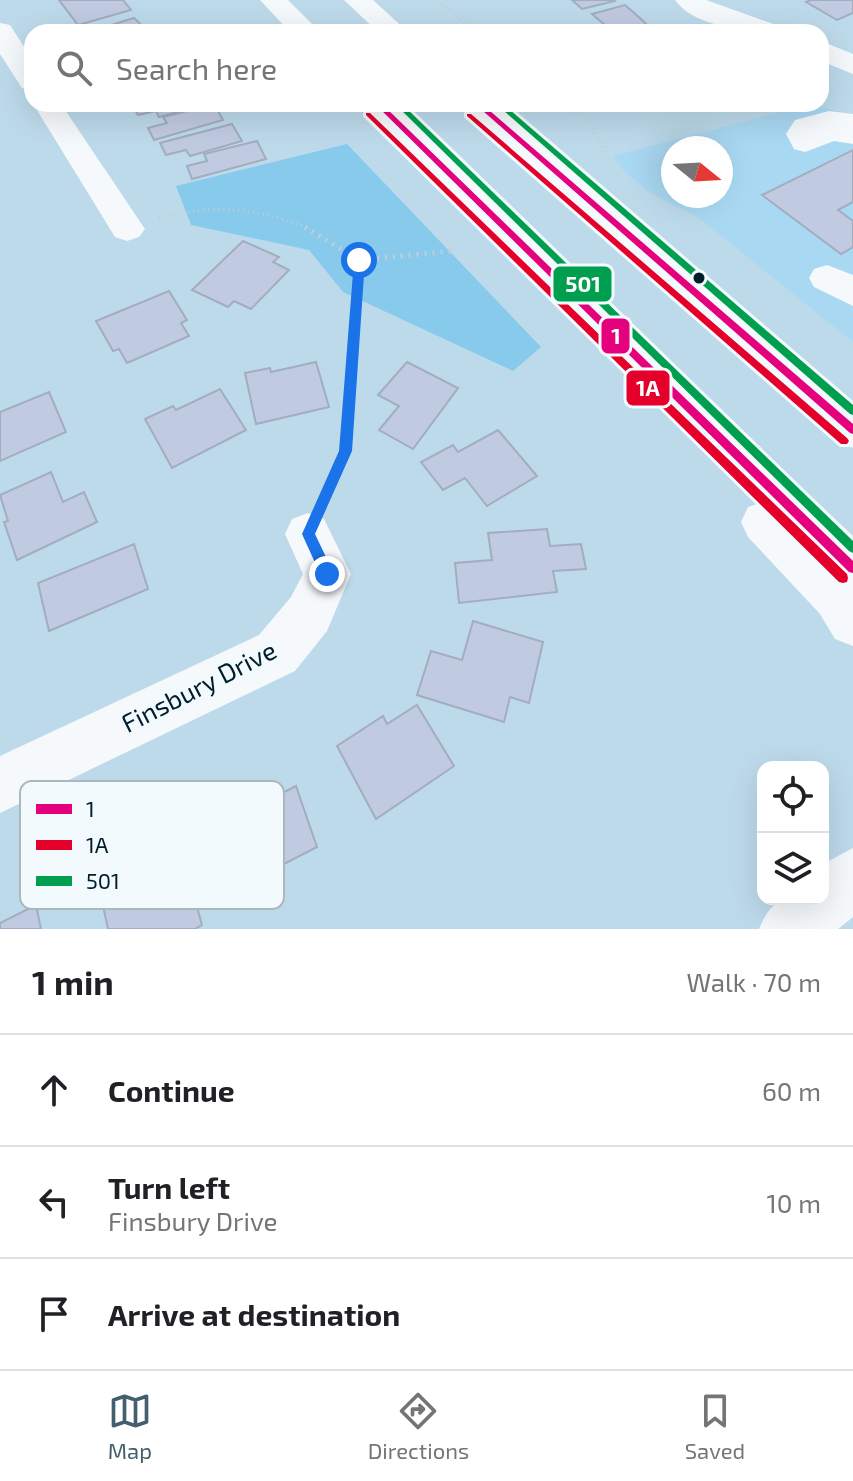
<!DOCTYPE html>
<meta charset="utf-8">
<style>
:root{--surface:#fff;--page:#f2f2f2;--text:#202124;--muted:#757577;--line:#e0e0e0;--accent:#435f6e}
body{margin:0;font-family:"Exo 2",sans-serif;background:var(--page);color:var(--text)}
.controls{position:absolute;right:24px;bottom:24px;display:grid;overflow:hidden;border-radius:16px;box-shadow:0 8px 32px #0002}
.controls button{width:72px;height:72px;display:grid;place-items:center;padding:0;border:0;border-bottom:2px solid var(--line);background:var(--surface);color:var(--text);font:40px sans-serif}
.compass{position:absolute;left:661px;top:136px;width:72px;height:72px;border-radius:50%;background:var(--surface);box-shadow:0 8px 32px #0002;rotate:108deg}
.stop{position:absolute;width:24px;height:24px;margin:-18px;border:6px solid #1a73e8;border-radius:50%;background:#fff}
.stop.end{background:#1a73e8;border-color:#fff;box-shadow:0 2px 8px #0008}
.list{margin:0;padding:0;list-style:none}
h2{display:flex;justify-content:space-between;align-items:center;height:104px;margin:0;padding:0 32px;font-size:34px}
h2 small{font-size:26px;font-weight:400;color:var(--muted)}
.list li{display:grid;grid-template-columns:52px 1fr auto;gap:24px;align-items:center;box-sizing:border-box;height:112px;padding:0 32px;border-top:2px solid var(--line)}
.list b{display:block;font-size:30px;white-space:nowrap}
.list p{margin:0;font-size:26px;white-space:nowrap;color:var(--muted)}
.list em{font-size:26px;font-style:normal;color:var(--muted)}
.icon{flex:none;width:44px;height:44px;fill:none;stroke:currentColor;stroke-width:2;stroke-linecap:round;stroke-linejoin:round}
.map{position:relative;flex:none;width:853px;height:929px;overflow:hidden}
.search{position:absolute;background:var(--surface);box-shadow:0 8px 32px #0002;left:24px;right:24px;top:24px;height:88px;display:flex;align-items:center;gap:20px;box-sizing:border-box;padding:0 28px;border-radius:24px;color:var(--muted);font-size:30px}
.sheet{height:440px;background:var(--surface)}
nav{display:flex;justify-content:space-around;align-items:center;box-sizing:border-box;height:112px;border-top:2px solid var(--line);background:var(--surface);font-size:22px;color:var(--muted)}
nav a{display:grid;justify-items:center;gap:4px}
nav .on{color:var(--accent)}
.map>svg:first-child{display:block}
.built{fill:#a9d8f2;fill-rule:evenodd}
.green{fill:#88caec}
.building{fill:#c0cae1;stroke:#a2adbf;stroke-width:2}
.lines{fill:none;stroke-linecap:round;stroke-linejoin:round}
.path-far1{stroke:#c4cdd2;stroke-width:3;stroke-dasharray:1 4;stroke-linecap:butt}
.path{stroke:#c4cdd2;stroke-width:5;stroke-dasharray:2 6;stroke-linecap:butt}
.minor{fill:#f5f9fc;fill-rule:evenodd}
.major{fill:#f5f9fc;fill-rule:evenodd}
.bus-1-casing{stroke:#f3fafd;stroke-width:6}
.bus-2-casing{stroke:#f3fafd;stroke-width:6}
.bus-3-casing{stroke:#f3fafd;stroke-width:6}
.bus-1{fill:#e5007d;fill-rule:evenodd}
.bus-2{fill:#e4002b;fill-rule:evenodd}
.bus-3{fill:#009f4f;fill-rule:evenodd}
.route{fill:#1a73e8}
.bus-dot{fill:#011d2b;stroke:#f3fafd;stroke-width:3}
.labels{text-anchor:middle;stroke-width:8;stroke-linejoin:round;paint-order:stroke}
.street-label{font-size:26px;fill:#011d2b;stroke:#f3fafd}
.key{fill:#f3fafd;stroke:#aab8be;stroke-width:2}
.key-label{font-size:22px;fill:#011d2b}
.line-badge{stroke:#f3fafd;stroke-width:3}
.badge-label{font-size:22px;text-anchor:middle;font-weight:bold;fill:#fff}
</style>
<div class="map">
<svg width="853" height="929" viewBox="0 0 853 929">
<rect width="100%" height="100%" fill="#bddaeb"/>
<!-- built -->
<path class="built" d="M812 104 853 116V342L699 218 649 192 624 171 613 156ZM673 148H721V196H673Z"/>
<!-- green -->
<path class="green" d="M347 144 541 347 513 371 343 292 309 250 191 225 176 186Z"/>
<!-- building -->
<g class="building">
<path d="M59 0H123L131 10 78 25Z"/>
<path d="M572 0H614L615 1 582 9Z"/>
<path d="M811 0H853V13L837 20 806 2Z"/>
<path d="M625 5 641 19 650 28 636 32H613L592 14Z"/>
<path d="M134 18 149 32H89Z"/>
<path d="M132 104H207L159 117 156 111 138 115Z"/>
<path d="M214 104 223 120 154 140 148 128 167 123 163 117Z"/>
<path d="M232 124 242 141 190 156 186 150 166 155 160 143Z"/>
<path d="M257 141 266 159 192 179 187 166 207 161 204 154Z"/>
<path d="M853 150V202L838 210 853 221V247L841 254 762 195Z"/>
<path d="M243 241 279 257 273 262 289 270 251 309 234 301 228 307 192 290Z"/>
<path d="M169 291 187 320 181 323 189 336 127 363 119 349 113 351 96 321Z"/>
<path d="M316 362 329 407 256 424 245 373 270 368 271 372Z"/>
<path d="M407 362 458 388 413 449 379 430 399 406 378 395Z"/>
<path d="M220 389 246 430 172 468 145 419 173 406 176 410Z"/>
<path d="M49 392 66 432 0 461V412Z"/>
<path d="M498 430 537 476 487 506 465 478 443 490 421 462 453 445 458 452Z"/>
<path d="M51 472 63 502 84 492 97 522 17 560 4 522 8 521 0 495Z"/>
<path d="M547 529 550 546 581 544 586 569 553 571 557 592 459 603 455 563 492 560 488 533Z"/>
<path d="M134 544 148 589 49 631 38 583Z"/>
<path d="M473 621 543 642 529 703 510 697 504 722 417 695 431 651 462 660Z"/>
<path d="M417 705 454 766 376 819 337 746 383 716 387 724Z"/>
<path d="M296 786 317 847 255 879 236 817Z"/>
<path d="M179 841 202 925 195 929H108L96 873 153 844 155 853Z"/>
<path d="M36 905 41 929H0V923Z"/>
</g>
<g class="lines">
<!-- path-far1 -->
<g class="path-far1">
<path d="M437 0 477 32"/>
<path d="M569 104 592 126 614 168"/>
<path d="M159 218C212 204 259 207 310 229"/>
</g>
<!-- path -->
<g class="path">
<path d="M305 227 359 260"/>
<path d="M323 501 345 451 359 260 452 251"/>
</g>
<!-- minor -->
<g class="minor">
<path d="M675 0H706L779 26 783 32C752 32 694 28 675 0Z"/>
<path d="M0 23 10 25 32 59V91L22 88 0 54Z"/>
<path d="M821 41 853 54V74L821 61Z"/>
<path d="M32 102 61 104 145 229 139 237 127 241 115 237Z"/>
<path d="M829 111 853 114V144L834 141 805 152 794 149 786 134 795 120Z"/>
<path d="M827 265 853 275V306L814 287 809 278 814 269Z"/>
<path d="M308 513 324 519 351 574 327 631 295 671 0 813V756L259 635 291 597 303 574 285 534 292 519Z"/>
</g>
<!-- major -->
<g class="major">
<path d="M260 0H288L320 32H290Z"/>
<path d="M344 0H373L408 32H378Z"/>
<path d="M363 104H396L853 536V646L835 639 820 614 748 537 741 522 748 507 757 504Z"/>
<path d="M463 104H496L853 405V448L838 442Z"/>
<path d="M853 848V917L838 929H759C775 892 786 899 823 899V864Z"/>
</g>
<defs>
<g id="bus-1">
<path d="M375 104H382L853 561V573L849 572Z"/>
<path d="M475 104H482L853 424V434L850 433Z"/>
</g>
<g id="bus-2">
<path d="M366 113H370L847 574 848 578 847 582 843 583 839 582 366 115Z"/>
<path d="M467 114H471L847 438 849 441 847 444H841L467 116Z"/>
</g>
<g id="bus-3">
<path d="M395 104H402L853 541V553L849 551Z"/>
<path d="M496 104H503L853 405V415L850 414Z"/>
</g>
</defs>
<!-- bus-1 casing -->
<use href="#bus-1" class="bus-1-casing"/>
<!-- bus-2 casing -->
<use href="#bus-2" class="bus-2-casing"/>
<!-- bus-3 casing -->
<use href="#bus-3" class="bus-3-casing"/>
<!-- bus-1 -->
<use href="#bus-1" class="bus-1"/>
<!-- bus-2 -->
<use href="#bus-2" class="bus-2"/>
<!-- bus-3 -->
<use href="#bus-3" class="bus-3"/>
</g>
<!-- route -->
<path class="route" d="M359 257 365 260 352 451 315 534 334 574 327 580 322 578 302 534 339 451 354 260Z"/>
<!-- markers -->
<circle class="bus-dot" cx="699" cy="278" r="7"/>
<g class="labels">
<!-- street labels -->
<g class="street-label">
<text transform="translate(199 687) rotate(-27)" y="9">Finsbury Drive</text>
</g>
</g>
<!-- legend -->
<rect x="20" y="781" width="264" height="128" rx="12" class="key"/>
<rect x="36" y="804" width="36" height="10" fill="#e5007d"/>
<rect x="36" y="840" width="36" height="10" fill="#e4002b"/>
<rect x="36" y="876" width="36" height="10" fill="#009f4f"/>
<g class="key-label">
<text x="86" y="817">1</text>
<text x="86" y="853">1A</text>
<text x="86" y="889">501</text>
</g>
<g class="line-badge">
<rect x="552" y="265" width="61" height="38" rx="8" fill="#009f4f"/>
<rect x="600" y="317" width="31" height="38" rx="8" fill="#e5007d"/>
<rect x="625" y="369" width="46" height="38" rx="8" fill="#e4002b"/>
</g>
<g class="badge-label">
<text x="583" y="292">501</text>
<text x="616" y="344">1</text>
<text x="648" y="396">1A</text>
</g>
</svg>
<div class="controls">
<button><svg class="icon" aria-label="locate" viewBox="0 0 24 24"><circle cx="12" cy="12" r="6"/><path d="M12 2v4M12 18v4M2 12h4M18 12h4"/></svg></button>
<button><svg class="icon" aria-label="layers" viewBox="0 0 24 24"><path d="M12 4l9 5-9 5-9-5zM3 14l9 5 9-5"/></svg></button>
</div>
<svg class="compass" viewBox="-18 -18 36 36"><path d="M0-13l5 13h-10z" fill="#e53935"/><path d="M0 13l5-13h-10z" fill="#757577"/></svg>
<div class="stop" style="left:359px;top:260px"></div>
<div class="stop end" style="left:327px;top:574px"></div>
<div class="search"><svg class="icon" aria-label="search" viewBox="0 0 24 24"><circle cx="10" cy="10" r="6"/><path d="M15 15l6 6"/></svg>Search here</div>
</div>
<section class="sheet">
<h2>1 min<small>Walk · 70 m</small></h2>
<ul class="list">
<li><svg class="icon" aria-label="ahead" viewBox="0 0 24 24"><path d="M12 20V5M6 11l6-6 6 6"/></svg><div><b>Continue</b></div><em>60 m</em></li>
<li><svg class="icon" aria-label="left" viewBox="0 0 24 24"><path d="M17 20v-9H6M10 6l-5 5 5 5"/></svg><div><b>Turn left</b><p>Finsbury Drive</p></div><em>10 m</em></li>
<li><svg class="icon" aria-label="arrive" viewBox="0 0 24 24"><path d="M6 21V4h12l-3 4 3 4H6"/></svg><div><b>Arrive at destination</b></div></li>
</ul>
</section>
<nav>
<a class="on"><svg class="icon" aria-label="map" viewBox="0 0 24 24"><path d="M3 6l6-2 6 2 6-2v14l-6 2-6-2-6 2zM9 4v14M15 6v14"/></svg>Map</a>
<a><svg class="icon" aria-label="directions" viewBox="0 0 24 24"><path d="M12 3l9 9-9 9-9-9zM9 14v-3h6M13 9l2 2-2 2"/></svg>Directions</a>
<a><svg class="icon" aria-label="saved" viewBox="0 0 24 24"><path d="M7 4h10v16l-5-4-5 4z"/></svg>Saved</a>
</nav>
